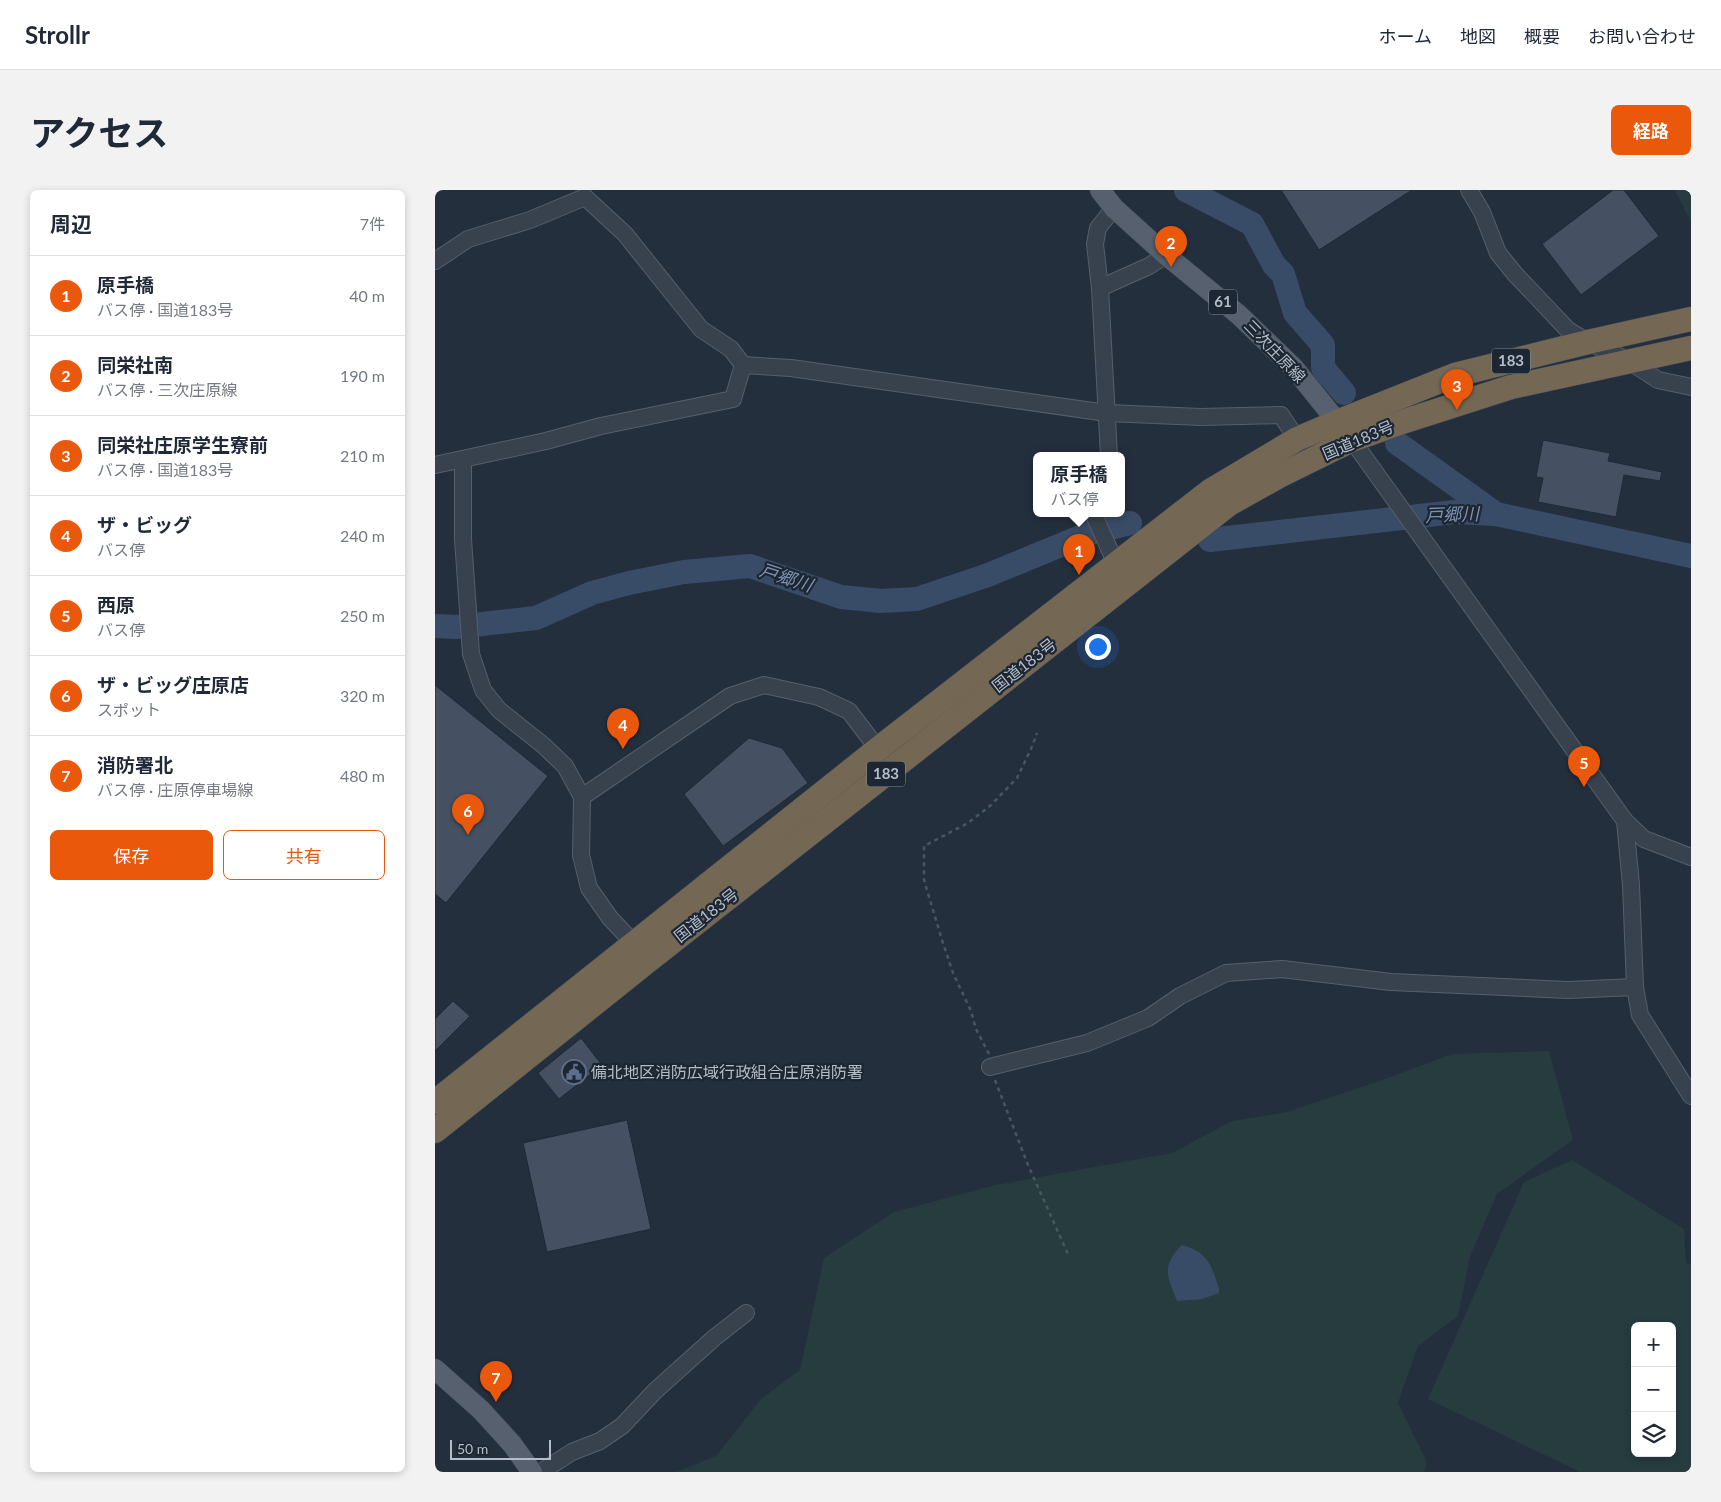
<!DOCTYPE html>
<html lang="ja">
<meta charset="utf-8">
<style>
:root{--surface:#fff;--page:#f2f2f3;--text:#1f2937;--muted:#747a83;--line:#e0e1e3;--accent:#ea580c}
body{margin:0;font-family:Lato,"Noto Sans JP",sans-serif;background:var(--page);color:var(--text)}
.controls{position:absolute;right:15px;bottom:15px;display:grid;overflow:hidden;border-radius:8px;box-shadow:0 2px 8px #0003}
.controls button{width:45px;height:45px;display:grid;place-items:center;padding:0;border:0;border-bottom:1px solid var(--line);background:var(--surface);color:var(--text);font:25px sans-serif}
.scale{position:absolute;left:15px;bottom:12px;width:101px;box-sizing:border-box;padding-left:5px;border:2px solid #b4bcc9;border-top:0;font-size:14px;line-height:18px;white-space:nowrap;color:#b4bcc9;-webkit-text-stroke:4px #1d2633;paint-order:stroke}
.you{position:absolute;left:662px;top:456px;width:18px;height:18px;margin:-12px;border:4px solid #fff;border-radius:50%;background:#1a73e8;box-shadow:0 0 0 8px #1a73e833}
.badge{display:grid;place-items:center;width:32px;height:32px;border-radius:50%;background:var(--accent);color:#fff;font-size:16px;font-weight:700}
.pin{position:absolute;translate:-50% -41px;filter:drop-shadow(0 1px 2px #0008)}
.pin::after{content:'';position:absolute;top:26px;width:18px;height:15px;background:inherit;clip-path:polygon(0 0,100% 0,50% 100%)}
.popup{position:absolute;left:598px;top:262px;width:92px;height:65px;box-sizing:border-box;display:grid;place-content:center;border-radius:8px;background:var(--surface);filter:drop-shadow(0 1px 4px #0005);font-size:16px;white-space:nowrap;color:var(--muted)}
.popup b{font-size:19px;color:var(--text)}
.popup::after{content:'';position:absolute;left:50%;top:100%;margin-left:-10px;border:10px solid transparent;border-top-color:var(--surface)}
.list{margin:0;padding:0;list-style:none}
h2{display:flex;justify-content:space-between;align-items:center;height:65px;margin:0;padding:0 20px;font-size:21px}
h2 small{font-size:16px;font-weight:400;color:var(--muted)}
.list li{display:grid;grid-template-columns:32px 1fr auto;gap:15px;align-items:center;box-sizing:border-box;height:80px;padding:0 20px;border-top:1px solid var(--line)}
.list b{display:block;font-size:19px;white-space:nowrap}
.list p{margin:0;font-size:16px;white-space:nowrap;color:var(--muted)}
.list em{font-size:16px;font-style:normal;color:var(--muted)}
.actions{display:flex;gap:10px;padding:15px 20px}
.actions a{flex:1;padding:11px 0;border:1px solid var(--accent);border-radius:8px;text-align:center;font-size:18px;color:var(--accent)}
.actions .main{background:var(--accent);color:#fff}
.icon{flex:none;width:28px;height:28px;fill:none;stroke:currentColor;stroke-width:2;stroke-linecap:round;stroke-linejoin:round}
.map{position:relative;flex:none;width:1256px;height:1282px;overflow:hidden;border-radius:8px}
header{display:flex;align-items:center;gap:30px;box-sizing:border-box;height:70px;padding:0 25px;background:var(--surface);border-bottom:1px solid var(--line)}
header strong{font-size:24px}
nav{display:flex;gap:28px;margin-inline-start:auto;font-size:18px}
.intro{display:flex;align-items:center;justify-content:space-between;box-sizing:border-box;height:120px;padding:0 30px}
h1{margin:0;font-size:35px}
.button{padding:12px 22px;border-radius:8px;background:var(--accent);color:#fff;font-size:18px;font-weight:700}
main{display:flex;gap:30px;padding:0 30px}
aside{flex:1;background:var(--surface);border-radius:8px;box-shadow:0 2px 8px #0003}
.map>svg:first-child{display:block}
.green{fill:#263c3f;fill-rule:evenodd}
.water{fill:#394c67}
.lines{fill:none;stroke-linecap:round;stroke-linejoin:round}
.river{stroke:#394c67;stroke-width:24}
.building{fill:#455162;stroke:#1f2835}
.minor-casing{stroke:#565f6c;stroke-width:18}
.major-casing{stroke:#414a57;stroke-width:21}
.highway-casing{stroke:#434c59;stroke-width:25}
.path{stroke:#44595c;stroke-width:2.5;stroke-dasharray:4 4;stroke-linecap:butt}
.minor{stroke:#38414e;stroke-width:16}
.major{stroke:#56606e;stroke-width:20}
.highway{stroke:#746855;stroke-width:24}
.labels{text-anchor:middle;stroke-width:4.5;stroke-linejoin:round;paint-order:stroke}
.shield{fill:#1d2633;stroke:#878f9c;stroke-width:1}
.shield-label{font-size:15px;font-weight:bold;fill:#b4bcc9}
.street-label{font-size:16px;fill:#b4bcc9;stroke:#1d2633}
.poi-label{font-size:16px;fill:#b4bcc9;stroke:#1d2633;text-anchor:start}
.water-label{font-size:18px;font-style:italic;fill:#7c92b1;stroke:#1d2633}
</style>
<header>
<strong>Strollr</strong>
<nav><a>ホーム</a><a>地図</a><a>概要</a><a>お問い合わせ</a></nav>
</header>
<div class="intro"><h1>アクセス</h1><a class="button">経路</a></div>
<main>
<aside>
<h2>周辺<small>7件</small></h2>
<ul class="list">
<li><span class="badge">1</span><div><b>原手橋</b><p>バス停 · 国道183号</p></div><em>40 m</em></li>
<li><span class="badge">2</span><div><b>同栄社南</b><p>バス停 · 三次庄原線</p></div><em>190 m</em></li>
<li><span class="badge">3</span><div><b>同栄社庄原学生寮前</b><p>バス停 · 国道183号</p></div><em>210 m</em></li>
<li><span class="badge">4</span><div><b>ザ・ビッグ</b><p>バス停</p></div><em>240 m</em></li>
<li><span class="badge">5</span><div><b>西原</b><p>バス停</p></div><em>250 m</em></li>
<li><span class="badge">6</span><div><b>ザ・ビッグ庄原店</b><p>スポット</p></div><em>320 m</em></li>
<li><span class="badge">7</span><div><b>消防署北</b><p>バス停 · 庄原停車場線</p></div><em>480 m</em></li>
</ul>
<div class="actions"><a class="main">保存</a><a>共有</a></div>
</aside>
<div class="map">
<svg width="1256" height="1282" viewBox="0 0 1256 1282">
<rect width="100%" height="100%" fill="#242f3e"/>
<!-- green -->
<g class="green">
<path d="M1240 0H1256V32Z"/>
<path d="M1114 861 1138 950 1062 1004 1035 1066 1023 1126 983 1156 963 1213 992 1272 989 1282H241L281 1266 326 1209 365 1180 389 1068 459 1022 561 995 737 963 797 931 852 922 953 888 1017 864Z"/>
<path d="M1137 970 1249 1039 1251 1073 1256 1075V1282H1145L993 1209 1089 992ZM1200 1136H1237V1263H1200Z"/>
</g>
<!-- water -->
<path class="water" d="M747 1055C773 1062 777 1076 784 1099V1103L767 1109 742 1111C732 1086 726 1076 747 1055Z"/>
<g class="lines">
<!-- river -->
<g class="river">
<path d="M751 0 817 34 839 75 848 84 860 123 888 155V178L909 203"/>
<path d="M962 253 1061 324"/>
<path d="M775 350 1019 322 1061 324 1256 366"/>
<path d="M0 436 21 437 101 428 157 403 194 393 249 382 315 376 406 407 446 411 482 409 553 385 655 343 695 333"/>
</g>
</g>
<!-- building -->
<g class="building">
<path d="M846 0H977L884 60Z"/>
<path d="M1178 0H1189L1224 46 1146 105 1107 54Z"/>
<path d="M1108 250 1175 263 1173 271 1227 282 1225 291 1189 285 1181 327 1103 312 1108 288 1101 287Z"/>
<path d="M0 495 113 586 11 713 0 704Z"/>
<path d="M314 548 347 558 373 593 288 656 249 604Z"/>
<path d="M18 811 35 826 0 861V829Z"/>
<path d="M146 848 167 875 124 909 103 883Z"/>
<path d="M192 930 216 1039 112 1062 88 953Z"/>
</g>
<g class="lines">
<defs>
<g id="minor">
<path d="M1034 0 1047 22 1063 63 1080 84 1133 140 1153 152 1194 171 1223 190 1256 197"/>
<path d="M0 71 33 49 95 30 150 7 190 44 266 139 296 159 308 175"/>
<path d="M665 98 714 76 731 65"/>
<path d="M308 175 356 178 672 223 766 227 846 225 862 249"/>
<path d="M917 250 1190 631 1209 649 1256 667"/>
<path d="M674 266 665 98 660 54 663 38 679 18"/>
<path d="M28 270V349L36 464 48 500 64 520 108 555 130 576 147 607 146 665 154 698 175 728 205 760"/>
<path d="M0 275 111 251 166 236 298 209 308 175"/>
<path d="M661 324 659 325 681 374"/>
<path d="M147 607 295 506 329 495 384 507 414 521 443 559"/>
<path d="M1190 631 1196 695 1200 797 1205 825 1256 906"/>
<path d="M555 877 652 853 713 828 745 806 791 783 847 779 956 792 1133 800 1200 797"/>
<path d="M106 1282 137 1262 165 1251 187 1236 220 1201 279 1148 311 1123"/>
</g>
<g id="major">
<path d="M665 0 679 18 731 65 804 125 859 178 912 244"/>
<path d="M0 1179 46 1220 77 1254 97 1282"/>
</g>
<g id="highway">
<path d="M0 912 443 559 775 301 862 249 902 232 1020 185 1153 152 1256 129"/>
<path d="M0 941 214 770 794 314 846 285 917 250 970 231 1076 197 1256 158"/>
</g>
</defs>
<!-- minor casing -->
<use href="#minor" class="minor-casing"/>
<!-- major casing -->
<use href="#major" class="major-casing"/>
<!-- highway casing -->
<use href="#highway" class="highway-casing"/>
<!-- path -->
<g class="path">
<path d="M554 864 541 839 536 821 518 783 507 750 489 690V656L533 633 556 615 582 588 596 559 602 543"/>
<path d="M560 890 593 975 633 1064"/>
</g>
<!-- minor -->
<use href="#minor" class="minor"/>
<!-- major -->
<use href="#major" class="major"/>
<!-- highway -->
<use href="#highway" class="highway"/>
</g>
<!-- icons -->
<defs>
<symbol id="civic-ring" viewBox="-11 -11 22 22"><circle r="9.5" fill="#1d2633" stroke="#5c6f8a" stroke-width="1.5"/><path d="M-.6-6.5H3V-4.5H.6V-3L4-1V1h2V6H-6V1h2V-1L-.6-3ZM-1.2 2.5V6h2.4V2.5Z" fill="#5c6f8a"/></symbol>
</defs>
<g fill-rule="evenodd">
<use href="#civic-ring" x="125" y="868" width="28" height="28"/>
</g>
<g class="labels">
<!-- shield labels -->
<g class="shield">
<rect x="774" y="99.5" width="28" height="25" rx="4"/>
<rect x="1057" y="158.5" width="38" height="25" rx="4"/>
<rect x="432" y="571.5" width="38" height="25" rx="4"/>
</g>
<g class="shield-label">
<text x="788" y="117">61</text>
<text x="1076" y="176">183</text>
<text x="451" y="589">183</text>
</g>
<!-- street labels -->
<g class="street-label">
<text transform="translate(840 161) rotate(46)" y="6">三次庄原線</text>
<text transform="translate(923 250) rotate(-23)" y="6">国道183号</text>
<text transform="translate(589 475) rotate(-38)" y="6">国道183号</text>
<text transform="translate(271 725) rotate(-38)" y="6">国道183号</text>
</g>
<!-- poi labels -->
<g class="poi-label">
<text x="156" y="888">備北地区消防広域行政組合庄原消防署</text>
</g>
<!-- water labels -->
<g class="water-label">
<text transform="translate(1017 325) rotate(-2)" y="6">戸郷川</text>
<text transform="translate(351 388) rotate(18)" y="6">戸郷川</text>
</g>
</g>
</svg>
<div class="controls">
<button>+</button>
<button>−</button>
<button><svg class="icon" aria-label="layers" viewBox="0 0 24 24"><path d="M12 4l9 5-9 5-9-5zM3 14l9 5 9-5"/></svg></button>
</div>
<div class="scale">50 m</div>
<div class="you"></div>
<div class="pin badge" style="left:644px;top:385px">1</div>
<div class="popup"><b>原手橋</b>バス停</div>
<div class="pin badge" style="left:736px;top:77px">2</div>
<div class="pin badge" style="left:1022px;top:220px">3</div>
<div class="pin badge" style="left:188px;top:559px">4</div>
<div class="pin badge" style="left:1149px;top:597px">5</div>
<div class="pin badge" style="left:33px;top:645px">6</div>
<div class="pin badge" style="left:61px;top:1212px">7</div>
</div>
</main>
